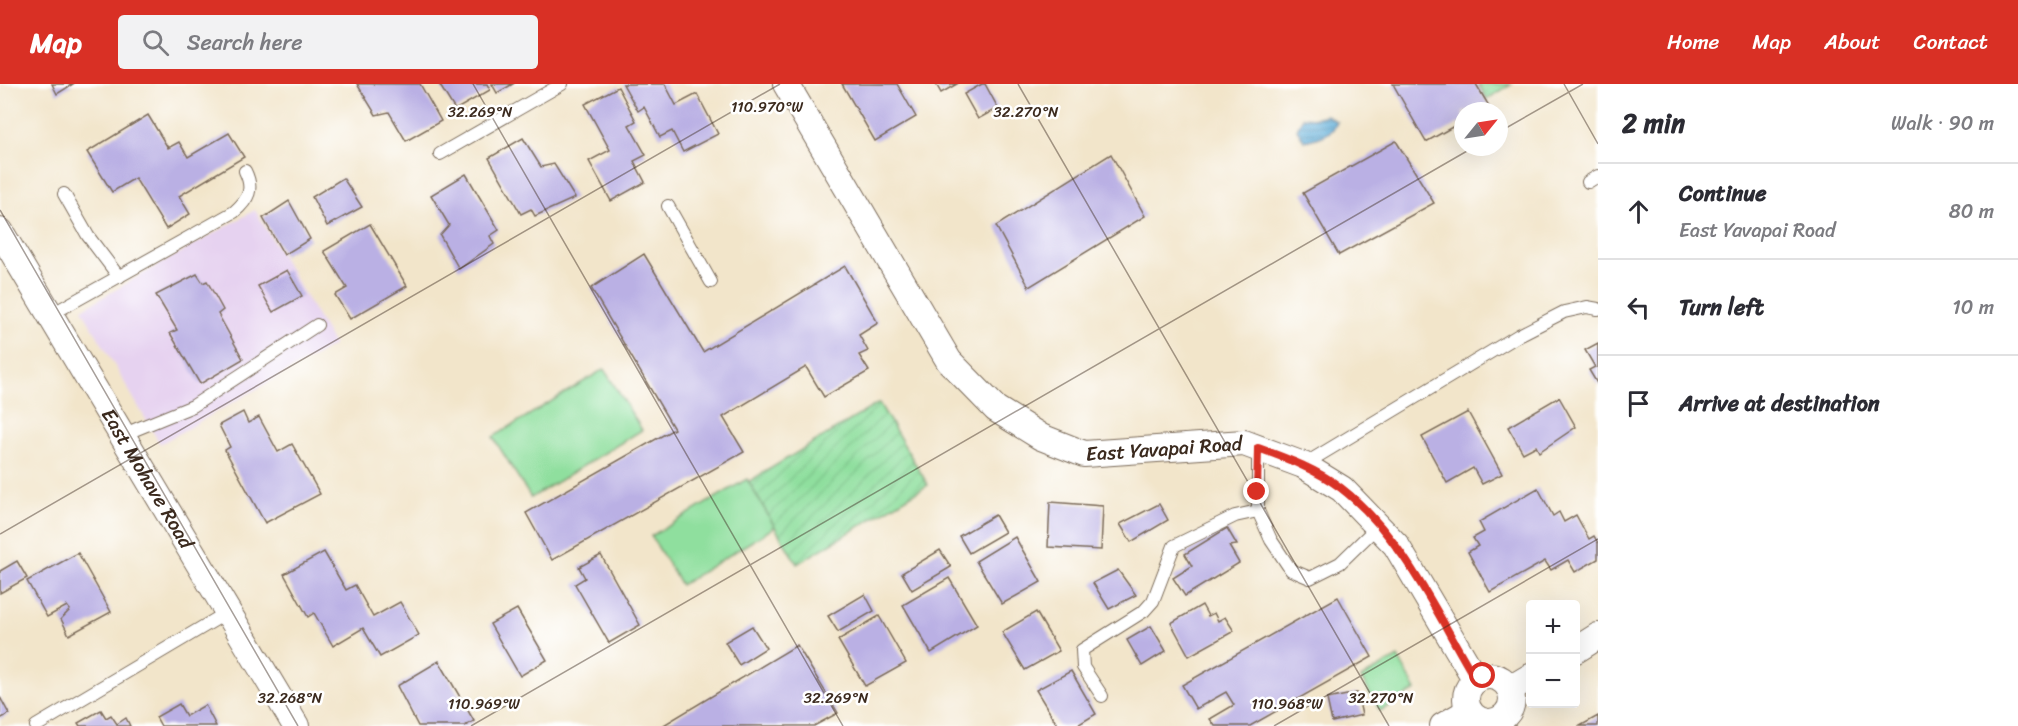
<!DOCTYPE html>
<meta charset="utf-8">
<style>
:root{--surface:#fff;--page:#f2f2f3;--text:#2b2b33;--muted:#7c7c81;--line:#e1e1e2;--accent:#d93025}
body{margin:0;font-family:Sriracha,sans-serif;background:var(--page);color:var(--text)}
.controls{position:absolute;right:18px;bottom:18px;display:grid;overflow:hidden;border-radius:6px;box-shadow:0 6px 24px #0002}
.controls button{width:54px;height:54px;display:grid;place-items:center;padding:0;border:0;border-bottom:2px solid var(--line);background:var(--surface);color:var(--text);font:30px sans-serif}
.compass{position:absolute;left:1454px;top:18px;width:54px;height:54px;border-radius:50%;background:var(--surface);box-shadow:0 6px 24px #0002;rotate:60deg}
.stop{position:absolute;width:18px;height:18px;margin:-14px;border:4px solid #d93025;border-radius:50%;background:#fff}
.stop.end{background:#d93025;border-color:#fff;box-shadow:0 2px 6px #0008}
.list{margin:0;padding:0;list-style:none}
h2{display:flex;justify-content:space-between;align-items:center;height:78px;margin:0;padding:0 24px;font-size:26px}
h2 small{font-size:20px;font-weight:400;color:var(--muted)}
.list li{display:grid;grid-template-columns:39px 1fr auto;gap:18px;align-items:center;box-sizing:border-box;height:96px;padding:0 24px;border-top:2px solid var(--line)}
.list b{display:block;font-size:22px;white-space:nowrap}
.list p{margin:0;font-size:20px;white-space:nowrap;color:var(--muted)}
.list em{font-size:20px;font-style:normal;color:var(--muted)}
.icon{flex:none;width:33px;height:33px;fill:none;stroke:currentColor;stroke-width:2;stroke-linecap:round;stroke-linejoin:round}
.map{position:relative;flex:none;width:1598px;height:642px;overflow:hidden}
header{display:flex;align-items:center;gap:36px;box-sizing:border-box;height:84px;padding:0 30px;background:var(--accent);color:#fff}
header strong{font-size:28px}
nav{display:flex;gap:33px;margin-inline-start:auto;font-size:21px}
.search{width:420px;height:54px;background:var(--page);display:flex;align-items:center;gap:15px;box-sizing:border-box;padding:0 21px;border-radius:6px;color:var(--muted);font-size:22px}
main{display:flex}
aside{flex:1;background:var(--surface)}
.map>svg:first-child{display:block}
.built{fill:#e6d2f0}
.grass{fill:url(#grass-tufts);stroke:#65845e;stroke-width:1.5}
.garden{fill:url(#garden-furrows);stroke:#65845e;stroke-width:1.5}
.pitch{fill:#8fdf9e;stroke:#65845e;stroke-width:1.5}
.water{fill:url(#water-rules);stroke:#4c6c7b;stroke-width:1.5}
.building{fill:#bab0e4}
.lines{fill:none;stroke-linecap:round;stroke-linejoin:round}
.service-casing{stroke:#7b6b5a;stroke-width:14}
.minor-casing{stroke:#7b6b5a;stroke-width:28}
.service{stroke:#fff;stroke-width:12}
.minor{stroke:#fff;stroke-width:26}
.route{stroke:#d93025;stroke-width:8}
.ticks{fill:none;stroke:#3b2a1e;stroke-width:1.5;stroke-opacity:0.45}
.labels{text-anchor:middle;stroke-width:5;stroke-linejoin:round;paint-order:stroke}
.street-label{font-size:20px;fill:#3b2a1e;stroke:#fff}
.ticks-label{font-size:15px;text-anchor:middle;fill:#3b2a1e;stroke:#fff;stroke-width:5;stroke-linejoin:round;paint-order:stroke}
</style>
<header>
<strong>Map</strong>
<div class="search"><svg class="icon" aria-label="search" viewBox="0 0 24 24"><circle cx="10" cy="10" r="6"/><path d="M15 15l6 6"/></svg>Search here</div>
<nav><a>Home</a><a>Map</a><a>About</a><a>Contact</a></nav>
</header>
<main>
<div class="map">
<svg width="1598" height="642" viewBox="0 0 1598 642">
<defs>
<pattern id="grass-tufts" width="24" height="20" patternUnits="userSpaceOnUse" patternTransform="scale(1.5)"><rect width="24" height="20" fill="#8fdf9e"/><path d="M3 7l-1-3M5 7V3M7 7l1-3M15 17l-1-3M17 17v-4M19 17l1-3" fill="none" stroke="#7cc088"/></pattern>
<pattern id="garden-furrows" width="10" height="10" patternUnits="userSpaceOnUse" patternTransform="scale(1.5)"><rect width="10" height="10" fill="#8fdf9e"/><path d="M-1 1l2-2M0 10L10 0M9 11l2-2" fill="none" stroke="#7cc088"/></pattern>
<pattern id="water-rules" width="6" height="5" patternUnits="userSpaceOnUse" patternTransform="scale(1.5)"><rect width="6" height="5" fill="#5eadd8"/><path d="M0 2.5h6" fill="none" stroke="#4f8daf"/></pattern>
</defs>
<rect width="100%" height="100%" fill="#fff"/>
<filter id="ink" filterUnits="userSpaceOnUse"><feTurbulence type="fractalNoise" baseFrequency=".0167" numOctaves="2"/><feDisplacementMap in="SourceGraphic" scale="12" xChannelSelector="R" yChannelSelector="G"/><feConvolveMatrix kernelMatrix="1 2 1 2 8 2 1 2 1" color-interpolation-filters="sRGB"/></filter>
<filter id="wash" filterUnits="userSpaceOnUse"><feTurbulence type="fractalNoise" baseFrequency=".008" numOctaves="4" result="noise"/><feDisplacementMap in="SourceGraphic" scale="24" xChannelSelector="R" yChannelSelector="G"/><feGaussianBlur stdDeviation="1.35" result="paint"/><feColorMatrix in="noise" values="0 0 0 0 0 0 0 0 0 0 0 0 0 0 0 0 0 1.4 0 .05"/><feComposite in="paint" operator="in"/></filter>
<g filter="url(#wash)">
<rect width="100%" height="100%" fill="#f2e5ca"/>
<!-- built -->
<path class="built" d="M255 126 334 261 160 360 82 225Z"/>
<!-- grass -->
<path class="grass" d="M1478 0H1512L1487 15Z"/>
<!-- garden -->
<path class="garden" d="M879 319 928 401 797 480 748 398Z"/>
<!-- pitch -->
<g class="pitch">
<path d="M604 285 642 346 531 414 493 353Z"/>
<path d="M747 395 775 443 681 501 651 452Z"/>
<path d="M1398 573 1416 606 1380 627 1361 594Z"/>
</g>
<!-- water -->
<path class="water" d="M1326 31 1337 38C1332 52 1317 54 1304 57L1297 45 1303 33 1314 34Z"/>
<g id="blocks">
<!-- building -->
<g class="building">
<path d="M52 0H73L57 10Z"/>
<path d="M357 0H420L441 37 406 57 389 28 376 31Z"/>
<path d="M439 0H487L490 6 455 26Z"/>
<path d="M492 0H513L497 9Z"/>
<path d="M623 0H665L676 21 697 10 718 50 683 68 672 47 660 53 644 23 638 27Z"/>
<path d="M842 0H897L916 33 875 57Z"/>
<path d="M936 0H957L941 9Z"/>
<path d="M982 0H985L998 24 978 35 964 10Z"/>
<path d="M1393 0H1476L1489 22 1481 27H1463V37L1426 58Z"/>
<path d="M618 3 636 37 629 41 646 71 634 77 645 98 611 117 589 77 610 66 585 20Z"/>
<path d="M148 31 168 64 179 58 188 73 229 49 244 73 179 112 190 130 166 145 135 94 112 108 87 68Z"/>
<path d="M523 54 541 83 554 80 575 114 535 132 531 125 521 130 489 74Z"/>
<path d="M1396 57 1434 119 1339 171 1303 109Z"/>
<path d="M1111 70 1145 132 1029 203 996 142Z"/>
<path d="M466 90 499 146 490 152 494 160 459 185 440 151 449 141 431 111Z"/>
<path d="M343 94 362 123 327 142 312 113Z"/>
<path d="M289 117 310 155 284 171 263 134Z"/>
<path d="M370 140 407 202 350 235 335 211 347 204 324 167Z"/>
<path d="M644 170 703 268 845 182 878 239 859 251 868 267 859 271 869 287 824 313 806 283 723 333 744 368 552 476 526 429 674 345 591 204Z"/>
<path d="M287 186 302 212 273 228 258 202Z"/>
<path d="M197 190 203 199 207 197 223 226 218 230 243 275 200 300 170 249 177 246 156 211Z"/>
<path d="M1598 259V301L1589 286 1595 283 1585 266Z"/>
<path d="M1559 313 1576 343 1539 368 1536 362 1523 369 1508 343Z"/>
<path d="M243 328 248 339 259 333 278 368 292 360 320 410 265 439 225 366 230 363 219 341Z"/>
<path d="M1468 328 1502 390 1482 400 1473 384 1447 399 1422 353Z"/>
<path d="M1538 404 1553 432 1559 428 1564 438 1576 431 1589 455 1594 452 1598 459V475L1575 488 1568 476 1551 486 1545 477 1490 508 1468 468 1478 462 1473 454 1484 448 1479 438Z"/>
<path d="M1050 418 1103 422 1101 466 1048 463Z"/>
<path d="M1159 420 1168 436 1131 458 1120 440Z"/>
<path d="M995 431 1005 448 969 469 959 452Z"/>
<path d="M1227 444 1237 461 1229 462 1239 479 1185 512 1173 494 1192 482 1185 470Z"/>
<path d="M1015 453 1041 498 1002 520 976 477Z"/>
<path d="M940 466 951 483 912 506 902 489Z"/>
<path d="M324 468 346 506 355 501 373 533 400 518 419 551 380 573 363 544 333 562 314 529 308 533 284 490Z"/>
<path d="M78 469 111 528 69 551 61 535 70 526 67 522 47 533 27 497Z"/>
<path d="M601 471 640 541 609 559 575 500 585 494 579 483Z"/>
<path d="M17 477 27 494 0 509V487Z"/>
<path d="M1118 486 1136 511 1109 525 1093 499Z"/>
<path d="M949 494 977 541 931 569 903 521Z"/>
<path d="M865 510 874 527 838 548 828 532Z"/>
<path d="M1338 513 1372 573 1250 642H1215L1210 635 1234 621 1226 608 1196 625 1182 601Z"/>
<path d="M1202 521 1208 532 1214 529 1218 537 1225 533 1234 547 1189 572 1171 539Z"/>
<path d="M517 525 547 576 520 592 490 540Z"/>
<path d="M1036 528 1059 567 1025 586 1002 548Z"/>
<path d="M879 532 906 579 865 602 838 556Z"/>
<path d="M752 542 766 564 739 581 725 558Z"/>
<path d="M1151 542 1166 567 1142 582 1127 556Z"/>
<path d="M797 561 838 629 814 642H662Z"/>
<path d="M439 577 474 637 465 642H418L397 602Z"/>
<path d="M1071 587 1096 630 1076 642H1058L1036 606Z"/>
<path d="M1357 609 1362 631 1332 638 1327 615Z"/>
<path d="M0 613 9 630 0 635Z"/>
<path d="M179 620 186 632 205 621 216 642H161L156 633Z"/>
<path d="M101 626 106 634 111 631 117 640 126 634 130 642H80L78 639Z"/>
<path d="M1598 632V642H1580Z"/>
</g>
</g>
</g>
<g filter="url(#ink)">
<use href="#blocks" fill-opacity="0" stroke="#7b6b5a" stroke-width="1.5"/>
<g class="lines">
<defs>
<g id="service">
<path d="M440 70 562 0"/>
<path d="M1588 98 1598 92"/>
<path d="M64 110 88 152 119 193"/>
<path d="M668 122 711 198"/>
<path d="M50 231 234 128C249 115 254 105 245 87"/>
<path d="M122 351 193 322 317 241"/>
<path d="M1258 364V427L1271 456 1291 486 1310 494 1340 479 1378 442"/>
<path d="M1303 381 1519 251 1564 228 1587 223 1598 225"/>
<path d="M1102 612 1083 583 1082 566 1144 527 1153 517 1174 462 1235 432 1258 427"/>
<path d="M36 642 228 528"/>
</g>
<g id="minor">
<path id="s1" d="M786 0 949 277 996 325 1041 353 1084 370 1244 359 1303 381 1342 405 1396 461 1476 596"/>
<path id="s2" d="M0 147 296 642"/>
<path d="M1576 566 1598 552"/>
<circle cx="1489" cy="615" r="23"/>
<path d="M1510 605 1530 593"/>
<path d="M1443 642 1469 627"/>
</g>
</defs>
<!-- service casing -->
<use href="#service" class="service-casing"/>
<!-- minor casing -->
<use href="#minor" class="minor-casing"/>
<!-- service -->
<use href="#service" class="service"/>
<!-- minor -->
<use href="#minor" class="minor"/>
</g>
</g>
<g class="lines" filter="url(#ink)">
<!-- route -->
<path class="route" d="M1257 408 1258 364C1288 375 1316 385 1341 404 1403 452 1437 531 1476 596L1483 592"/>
</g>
<!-- ticks -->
<path class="ticks" d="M473 0 843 642M1018 0 1389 642M1564 0 1598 60M1499 48 1583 0M0 126 298 642M0 450 780 0M471 642 1474 63M1274 642 1598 455"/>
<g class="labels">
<!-- street labels -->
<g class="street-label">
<text dy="7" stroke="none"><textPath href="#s1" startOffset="568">East Yavapai Road</textPath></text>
<text dy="7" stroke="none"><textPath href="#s2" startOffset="288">East Mohave Road</textPath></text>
</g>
</g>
<g class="ticks-label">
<text x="767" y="28">110.970°W</text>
<text x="480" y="33">32.269°N</text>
<text x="1026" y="33">32.270°N</text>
<text x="290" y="619">32.268°N</text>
<text x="836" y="619">32.269°N</text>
<text x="1381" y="619">32.270°N</text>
<text x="484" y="625">110.969°W</text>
<text x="1287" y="625">110.968°W</text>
</g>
</svg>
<div class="controls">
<button>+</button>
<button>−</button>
</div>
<svg class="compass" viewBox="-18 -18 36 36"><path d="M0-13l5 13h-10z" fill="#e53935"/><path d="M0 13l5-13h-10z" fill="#7c7c81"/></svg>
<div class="stop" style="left:1483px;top:592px"></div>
<div class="stop end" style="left:1257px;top:408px"></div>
</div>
<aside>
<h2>2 min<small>Walk · 90 m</small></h2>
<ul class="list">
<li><svg class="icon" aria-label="ahead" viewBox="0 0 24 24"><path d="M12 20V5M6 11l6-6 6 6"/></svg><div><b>Continue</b><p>East Yavapai Road</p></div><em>80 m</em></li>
<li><svg class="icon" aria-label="left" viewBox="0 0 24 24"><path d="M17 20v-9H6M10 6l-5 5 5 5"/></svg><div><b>Turn left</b></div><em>10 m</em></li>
<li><svg class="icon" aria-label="arrive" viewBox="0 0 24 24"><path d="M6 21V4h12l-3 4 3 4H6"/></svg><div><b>Arrive at destination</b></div></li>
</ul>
</aside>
</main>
